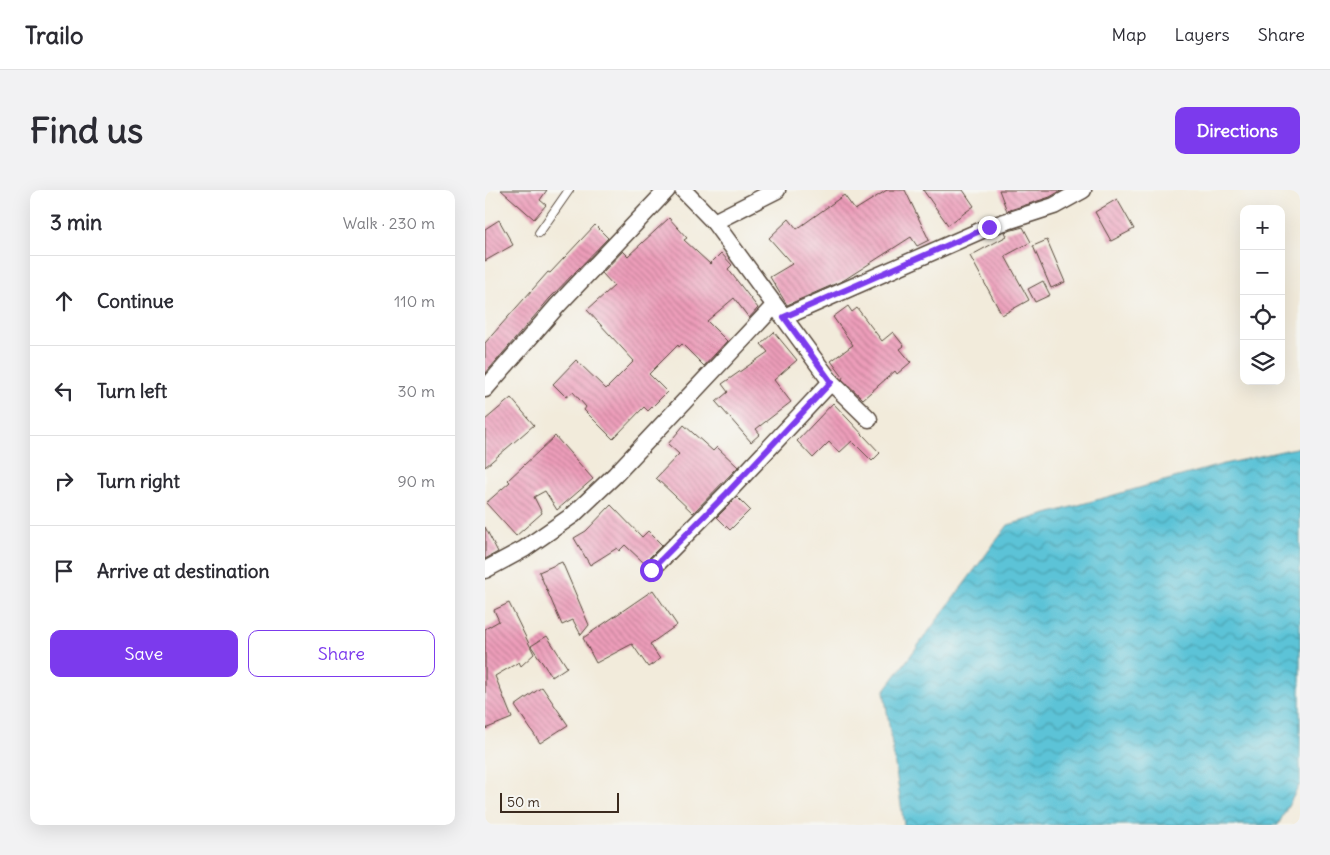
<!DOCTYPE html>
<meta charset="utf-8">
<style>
:root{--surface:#fff;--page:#f2f2f3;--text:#2b2b33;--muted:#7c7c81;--line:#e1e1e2;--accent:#7c3aed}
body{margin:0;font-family:Delius,sans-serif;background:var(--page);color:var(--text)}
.controls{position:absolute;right:15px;top:15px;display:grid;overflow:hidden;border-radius:10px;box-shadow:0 5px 20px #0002}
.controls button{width:45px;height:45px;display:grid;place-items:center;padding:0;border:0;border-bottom:1px solid var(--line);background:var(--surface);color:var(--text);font:25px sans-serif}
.scale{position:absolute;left:15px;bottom:12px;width:119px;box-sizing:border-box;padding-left:5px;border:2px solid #3b2a1e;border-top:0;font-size:14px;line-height:18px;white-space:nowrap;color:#3b2a1e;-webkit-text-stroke:4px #f6f6f2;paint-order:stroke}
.stop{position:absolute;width:15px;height:15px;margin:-11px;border:4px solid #7c3aed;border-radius:50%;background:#fff}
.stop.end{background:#7c3aed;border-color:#fff;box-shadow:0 1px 5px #0008}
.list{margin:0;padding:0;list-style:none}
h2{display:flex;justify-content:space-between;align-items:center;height:65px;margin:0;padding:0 20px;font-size:21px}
h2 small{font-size:16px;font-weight:400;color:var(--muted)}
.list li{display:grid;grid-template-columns:32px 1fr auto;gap:15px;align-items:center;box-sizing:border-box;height:90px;padding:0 20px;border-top:1px solid var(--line)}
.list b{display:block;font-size:19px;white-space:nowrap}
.list em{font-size:16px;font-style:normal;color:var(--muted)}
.actions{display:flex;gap:10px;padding:15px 20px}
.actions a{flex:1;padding:11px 0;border:1px solid var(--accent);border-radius:10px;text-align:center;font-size:18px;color:var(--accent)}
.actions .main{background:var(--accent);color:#fff}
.icon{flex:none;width:28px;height:28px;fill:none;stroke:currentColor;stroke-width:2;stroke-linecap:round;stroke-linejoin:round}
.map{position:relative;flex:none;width:815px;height:635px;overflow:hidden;border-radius:10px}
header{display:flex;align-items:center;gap:30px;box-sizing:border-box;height:70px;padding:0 25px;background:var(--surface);border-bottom:1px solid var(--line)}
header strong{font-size:24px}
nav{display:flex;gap:28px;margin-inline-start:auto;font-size:18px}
.intro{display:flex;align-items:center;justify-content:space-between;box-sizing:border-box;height:120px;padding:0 30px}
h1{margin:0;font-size:35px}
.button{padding:12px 22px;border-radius:10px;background:var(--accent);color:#fff;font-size:18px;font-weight:700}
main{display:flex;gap:30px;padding:0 30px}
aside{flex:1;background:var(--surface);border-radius:10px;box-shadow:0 5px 20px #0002}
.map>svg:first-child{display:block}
.water{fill:url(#water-waves);stroke:#4b767a}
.building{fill:url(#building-back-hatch)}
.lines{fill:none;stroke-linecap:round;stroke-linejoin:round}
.service-casing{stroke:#56473a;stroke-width:10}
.minor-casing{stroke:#56473a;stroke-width:19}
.service{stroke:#fff;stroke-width:8}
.minor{stroke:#fff;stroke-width:16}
.route{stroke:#7c3aed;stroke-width:6}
</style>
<header>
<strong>Trailo</strong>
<nav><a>Map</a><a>Layers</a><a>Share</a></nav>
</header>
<div class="intro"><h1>Find us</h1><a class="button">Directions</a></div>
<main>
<aside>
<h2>3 min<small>Walk · 230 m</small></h2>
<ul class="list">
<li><svg class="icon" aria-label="ahead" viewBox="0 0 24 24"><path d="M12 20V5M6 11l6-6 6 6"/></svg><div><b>Continue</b></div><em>110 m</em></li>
<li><svg class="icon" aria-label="left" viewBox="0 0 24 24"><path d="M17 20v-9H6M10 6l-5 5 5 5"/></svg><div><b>Turn left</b></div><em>30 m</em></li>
<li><svg class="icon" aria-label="right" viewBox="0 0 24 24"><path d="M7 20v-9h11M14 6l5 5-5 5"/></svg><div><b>Turn right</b></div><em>90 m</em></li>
<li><svg class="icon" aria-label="arrive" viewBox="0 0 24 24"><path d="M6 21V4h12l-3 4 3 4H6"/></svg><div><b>Arrive at destination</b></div></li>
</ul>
<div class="actions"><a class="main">Save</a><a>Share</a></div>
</aside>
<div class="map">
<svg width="815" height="635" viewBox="0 0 815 635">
<defs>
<pattern id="water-waves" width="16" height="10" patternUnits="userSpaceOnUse" patternTransform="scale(1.25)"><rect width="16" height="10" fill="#5bc3d7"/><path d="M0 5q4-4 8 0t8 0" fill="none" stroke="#4c9fae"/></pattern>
<pattern id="building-back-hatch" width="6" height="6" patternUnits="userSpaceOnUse" patternTransform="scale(1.25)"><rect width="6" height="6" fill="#ed9dba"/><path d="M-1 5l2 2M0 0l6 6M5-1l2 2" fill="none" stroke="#c18097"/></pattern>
</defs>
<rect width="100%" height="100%" fill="#f6f6f2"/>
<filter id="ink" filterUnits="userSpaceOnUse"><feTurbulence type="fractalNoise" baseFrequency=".02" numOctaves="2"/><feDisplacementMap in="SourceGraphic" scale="10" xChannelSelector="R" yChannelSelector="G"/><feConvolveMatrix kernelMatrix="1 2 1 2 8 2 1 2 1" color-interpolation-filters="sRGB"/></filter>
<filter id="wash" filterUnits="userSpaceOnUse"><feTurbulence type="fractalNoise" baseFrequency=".0096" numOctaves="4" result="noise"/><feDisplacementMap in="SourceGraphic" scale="20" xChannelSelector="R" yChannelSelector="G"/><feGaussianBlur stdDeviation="1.12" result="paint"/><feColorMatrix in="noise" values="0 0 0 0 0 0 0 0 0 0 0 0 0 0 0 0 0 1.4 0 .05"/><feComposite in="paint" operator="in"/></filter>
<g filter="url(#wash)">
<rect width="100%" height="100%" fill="#f2ebdb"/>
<!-- water -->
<path class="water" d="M815 257V594L793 635H419L399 501 523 335 739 274Z"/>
<g id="blocks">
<!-- building -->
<g class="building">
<path d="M16 0H62L55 10 61 15 49 29Z"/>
<path d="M402 0H420L444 50 432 56 426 47 359 90 302 115 285 87 307 74 284 48 304 29 312 39 359 5 370 20Z"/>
<path d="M438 0H478L489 16 463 35Z"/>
<path d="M514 0H577L565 7 522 21Z"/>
<path d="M632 9 649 39 626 51 610 22Z"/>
<path d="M184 28 202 48 199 50 225 74 236 63 247 75 243 79 273 118 264 128 249 108 222 131 242 151 219 176 197 154 194 157 193 155 164 184 182 202 163 221 159 217 128 249 99 220 101 217 88 202 81 207 68 194 91 170 121 199 149 171 102 120 129 96 117 83 138 61 143 66Z"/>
<path d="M14 30 28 55 0 71V39Z"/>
<path d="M110 35 123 48 65 108 0 184V153L63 82 65 83Z"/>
<path d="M538 37 546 52 520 66 544 110 517 125 485 66 522 46 520 42Z"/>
<path d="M562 50 580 92 566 98 548 56Z"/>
<path d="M558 91 565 105 550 112 543 99Z"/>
<path d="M363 116 367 122 372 118 397 151 408 142 419 156 415 159 426 172 412 184 410 181 378 209 357 189 358 187 346 171 368 155 348 127Z"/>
<path d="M289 142 312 170 289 190 306 212 271 239 275 244 266 252 231 212 243 202 237 194 283 162 276 154Z"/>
<path d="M26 208 49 235 0 277V230Z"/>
<path d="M348 213 395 263 387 271 367 251 354 263 344 252 328 268 312 251Z"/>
<path d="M199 235 228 261 232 257 253 277 208 323 171 288 194 264 183 254Z"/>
<path d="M70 246 108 289 72 320 60 301 49 307 57 323 31 346 1 313 25 292 23 290Z"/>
<path d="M252 307 265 320 245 340 232 327Z"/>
<path d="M126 315 157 347 163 341 177 355 159 373 140 355 134 361 132 358 105 375 89 348 101 341Z"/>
<path d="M0 337 13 362 0 369Z"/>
<path d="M77 372 104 435 96 445 88 430 77 435 54 382Z"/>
<path d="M168 400 192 435 165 454 175 469 163 477 147 454 111 473 98 448Z"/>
<path d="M24 413 49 464 36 476 34 472 10 486 27 528 0 539V439L14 431 9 420Z"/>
<path d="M62 446 82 477 67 487 46 456Z"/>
<path d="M57 497 83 535 55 553 30 516Z"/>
</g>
</g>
</g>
<g filter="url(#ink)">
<use href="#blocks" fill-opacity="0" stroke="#56473a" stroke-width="1"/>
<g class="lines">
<defs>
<path id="service" d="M54 43 84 0"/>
<g id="minor">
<path d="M198 0 229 32 346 192 384 229"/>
<path d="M229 32 292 0"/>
<path d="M299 127 504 37 569 16 598 0"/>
<path d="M0 199 73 115 182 0"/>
<path d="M0 380 39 359 88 325 130 285 289 116"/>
<path d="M166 380 242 303 346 192"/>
</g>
</defs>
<!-- service casing -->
<use href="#service" class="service-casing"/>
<!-- minor casing -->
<use href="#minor" class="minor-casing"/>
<!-- service -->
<use href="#service" class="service"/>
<!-- minor -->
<use href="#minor" class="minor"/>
</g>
</g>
<g class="lines" filter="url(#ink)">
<!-- route -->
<path class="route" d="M166 380 242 303 346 192 299 127 504 37"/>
</g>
</svg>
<div class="controls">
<button>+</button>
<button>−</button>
<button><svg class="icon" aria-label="locate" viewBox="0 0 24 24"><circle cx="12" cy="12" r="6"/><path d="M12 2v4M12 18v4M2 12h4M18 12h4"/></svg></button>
<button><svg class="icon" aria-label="layers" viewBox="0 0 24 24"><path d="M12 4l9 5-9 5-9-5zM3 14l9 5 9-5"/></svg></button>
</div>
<div class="scale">50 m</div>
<div class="stop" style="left:166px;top:380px"></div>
<div class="stop end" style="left:504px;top:37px"></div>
</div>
</main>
